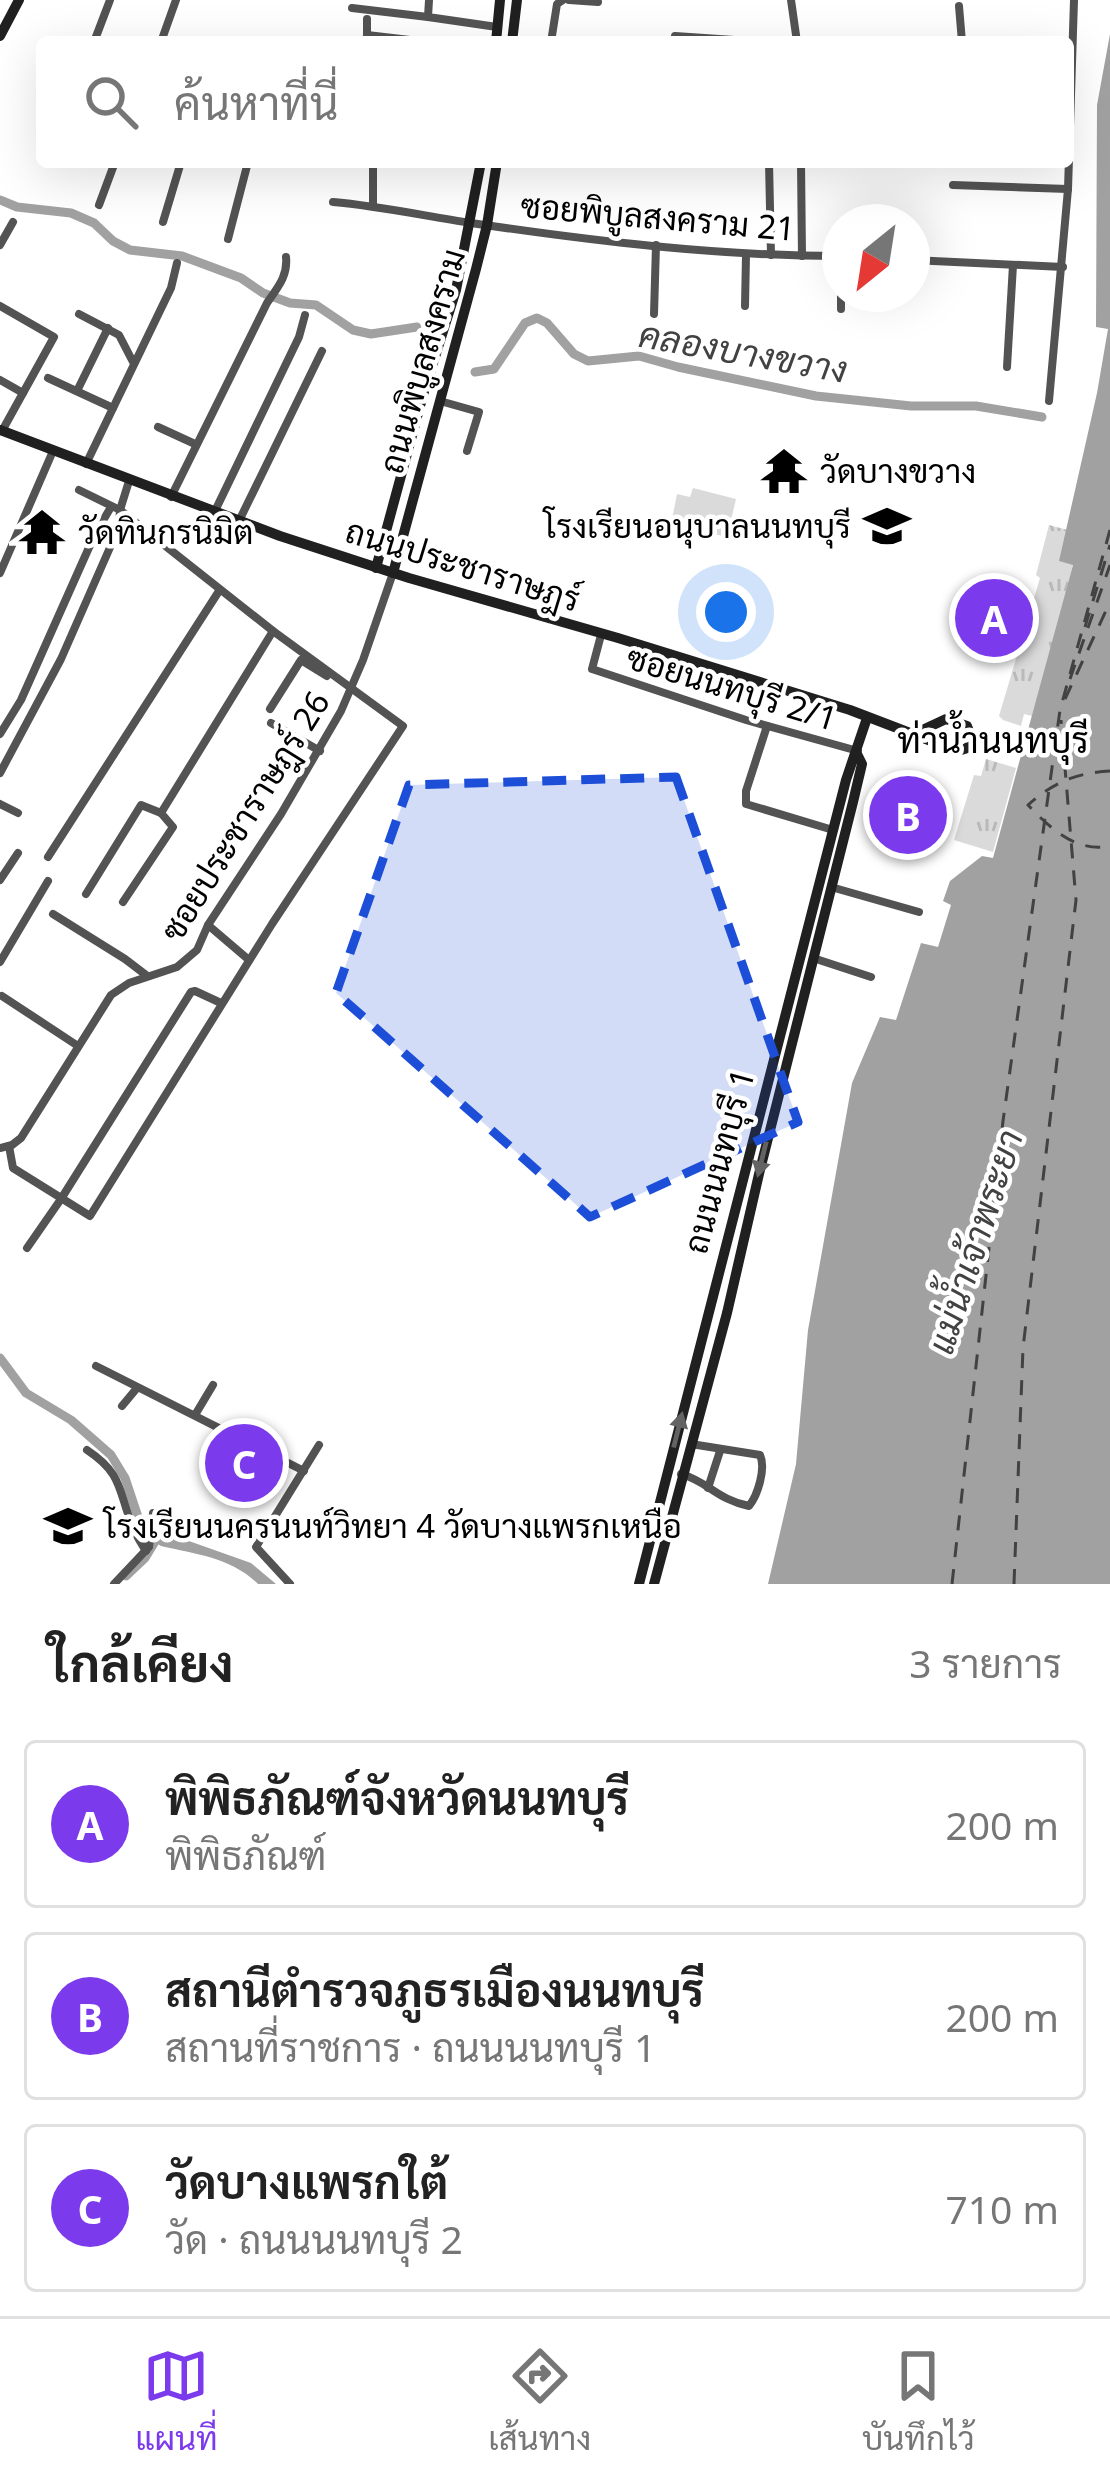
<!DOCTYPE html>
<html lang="th">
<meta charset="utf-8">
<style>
:root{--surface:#fff;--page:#f6f6f6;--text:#222;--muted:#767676;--line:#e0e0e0;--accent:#7c3aed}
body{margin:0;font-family:"Noto Sans",Sarabun,sans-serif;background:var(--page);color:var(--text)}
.compass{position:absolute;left:822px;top:204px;width:108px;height:108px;border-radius:50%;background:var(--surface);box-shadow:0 12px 48px #0002;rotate:210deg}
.you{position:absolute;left:726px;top:612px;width:42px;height:42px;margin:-30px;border:9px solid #fff;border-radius:50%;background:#1a73e8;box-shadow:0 0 0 18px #1a73e833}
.badge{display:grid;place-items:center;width:78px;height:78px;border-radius:50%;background:var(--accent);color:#fff;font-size:39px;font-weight:700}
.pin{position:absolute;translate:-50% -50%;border:6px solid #fff;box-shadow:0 3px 12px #0006}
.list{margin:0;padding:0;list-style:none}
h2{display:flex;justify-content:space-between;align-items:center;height:156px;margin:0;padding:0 48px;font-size:51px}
h2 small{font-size:39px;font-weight:400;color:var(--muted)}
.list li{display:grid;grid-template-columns:78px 1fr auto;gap:36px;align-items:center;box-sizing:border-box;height:168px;margin:0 24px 24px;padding:0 24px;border:3px solid var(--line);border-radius:12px}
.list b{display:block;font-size:45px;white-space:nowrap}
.list p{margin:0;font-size:39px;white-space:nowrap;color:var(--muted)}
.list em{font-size:39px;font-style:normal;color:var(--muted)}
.icon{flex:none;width:66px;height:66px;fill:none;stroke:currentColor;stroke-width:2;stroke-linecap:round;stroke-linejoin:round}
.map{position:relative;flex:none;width:1110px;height:1584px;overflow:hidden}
.search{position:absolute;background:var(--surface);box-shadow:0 12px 48px #0002;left:36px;right:36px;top:36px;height:132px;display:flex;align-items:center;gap:30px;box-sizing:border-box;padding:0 42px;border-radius:12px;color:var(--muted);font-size:45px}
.sheet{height:732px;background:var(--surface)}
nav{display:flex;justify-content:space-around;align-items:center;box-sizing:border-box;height:168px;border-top:3px solid var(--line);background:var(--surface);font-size:33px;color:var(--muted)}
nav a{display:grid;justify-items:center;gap:6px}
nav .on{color:var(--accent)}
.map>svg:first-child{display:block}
.green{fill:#dadada}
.park{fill:url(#park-tufts)}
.water{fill:#a1a1a1}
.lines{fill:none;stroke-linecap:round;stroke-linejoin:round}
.canal{stroke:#a1a1a1;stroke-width:9}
.ferry{stroke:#424242;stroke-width:3;stroke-dasharray:15 12;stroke-linecap:butt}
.minor{stroke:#535353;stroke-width:8}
.secondary{stroke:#202020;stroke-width:10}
.oneway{fill:#636363}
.marked{fill:#1d4ed8;fill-opacity:0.2;stroke:#1d4ed8;stroke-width:9;stroke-dasharray:24 15;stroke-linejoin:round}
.labels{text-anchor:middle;stroke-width:9;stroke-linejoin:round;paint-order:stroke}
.street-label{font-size:33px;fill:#000;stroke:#fff}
.poi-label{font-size:33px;fill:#000;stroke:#fff;text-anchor:start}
.water-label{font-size:36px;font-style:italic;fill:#424242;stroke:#fff}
.neighbourhood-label{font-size:36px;fill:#000;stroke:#fff}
</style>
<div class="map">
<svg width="1110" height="1584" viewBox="0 0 1110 1584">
<defs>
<pattern id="park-tufts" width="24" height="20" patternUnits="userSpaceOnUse" patternTransform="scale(3)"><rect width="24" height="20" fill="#dadada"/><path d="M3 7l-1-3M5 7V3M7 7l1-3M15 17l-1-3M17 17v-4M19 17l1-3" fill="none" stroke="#b9b9b9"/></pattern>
</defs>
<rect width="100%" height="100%" fill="#fff"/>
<!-- green -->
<path class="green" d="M693 488 736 499 727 537 684 527 685 522 672 519 677 494 690 497Z"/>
<!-- park -->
<g class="park">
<path d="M1049 525 1068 530 1060 560 1073 564 1048 666 1032 716 1024 714 1021 726 1003 720 999 716 1040 578 1036 575Z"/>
<path d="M986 759 1016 768 993 852 954 840 974 775 981 776Z"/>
</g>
<!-- water -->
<g class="water">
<path d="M1110 34V1584H768L796 1464 808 1330 852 1083 880 1017 896 1020 921 943 938 947 951 905 943 901 950 881 982 856 993 858 1073 565 1059 561 1097 393 1108 329 1096 327 1097 105Z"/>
<path d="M155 1529 251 1563 276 1584H258C232 1558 196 1554 161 1546L153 1541Z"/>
</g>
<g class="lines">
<!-- canal -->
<g class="canal">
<path d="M0 200 17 207 71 213 94 223 113 241 130 250 182 256 241 278 263 293 290 303 316 305 353 330 371 334 417 327"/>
<path d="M475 372 494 369 525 323 537 318 547 323 574 354 588 361 639 356 678 367 816 396 911 406H976L1042 417"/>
<path d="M0 1358 26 1393 71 1420 111 1455 125 1478 140 1523 145 1530 158 1535"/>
<path d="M126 1576 145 1558 159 1535"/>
</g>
<!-- ferry -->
<g class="ferry">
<path d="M1085 627 1110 545"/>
<path d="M1070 679 1110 565"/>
<path d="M1065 699 1110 602"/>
<path d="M1110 771C1076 773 1054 782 1028 805 1050 828 1076 853 1110 846"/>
<path d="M952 1584 1003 1121 1060 710 1110 530"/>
<path d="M1014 1584 1023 1348 1076 900 1061 720"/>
</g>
<!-- minor -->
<g class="minor">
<path d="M429 0 428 17 497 27"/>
<path d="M569 0 598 2"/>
<path d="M791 0 797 42"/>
<path d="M959 6 962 42"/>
<path d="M352 8 428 17"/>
<path d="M367 35V19"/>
<path d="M675 36 765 42"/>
<path d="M94 42 110 0"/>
<path d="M161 42 176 0"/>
<path d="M366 42 367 35 427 42"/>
<path d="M551 42 557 4 563 0"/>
<path d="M769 162 771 255"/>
<path d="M801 162 802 256"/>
<path d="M953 185 1068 189"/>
<path d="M333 202C380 206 425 216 471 223 593 241 717 256 840 256"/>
<path d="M99 205 115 162"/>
<path d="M373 206V162"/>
<path d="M163 222 181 162"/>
<path d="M228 239 248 162"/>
<path d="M0 245 13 222"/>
<path d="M912 260 1063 267"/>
<path d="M0 306 54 337 2 431"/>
<path d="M745 306 746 255"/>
<path d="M841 309V294"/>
<path d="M79 314 119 335 133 362"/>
<path d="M654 314 656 245"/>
<path d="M1007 367 1013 265"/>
<path d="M48 378 113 408"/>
<path d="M0 380 23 393"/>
<path d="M77 391 108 328"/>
<path d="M440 401 479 412 467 451"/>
<path d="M1049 401 1068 189 1074 0"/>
<path d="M158 427 195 444"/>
<path d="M86 464 171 288 177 263"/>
<path d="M171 497 267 303C278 287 288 276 286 257"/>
<path d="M214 513 299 337 305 315"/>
<path d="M239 521 322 351"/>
<path d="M0 573 53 451"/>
<path d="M601 635 592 669 746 720 858 751"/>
<path d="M270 709 301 660 327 676"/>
<path d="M271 723 320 751"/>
<path d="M767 726 746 791V804L833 830"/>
<path d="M0 734 21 700 95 534 111 507"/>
<path d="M0 773 61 659 119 527 120 510 129 481"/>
<path d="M0 804 18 813"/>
<path d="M48 857 219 591"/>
<path d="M0 880 18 853"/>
<path d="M831 887 919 912"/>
<path d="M86 894 141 805 161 813 273 631"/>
<path d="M123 902 173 827 161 813"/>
<path d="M53 914 125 959 146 975"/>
<path d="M208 925 249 960"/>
<path d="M813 958 871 977"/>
<path d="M0 962 48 881"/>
<path d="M2 996 78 1046"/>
<path d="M9 1146 13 1168 90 1216 272 924 403 726 273 631 120 510 79 490"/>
<path d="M0 1148 12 1145 21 1138 111 995 129 983 177 967 197 950 208 925 281 814 341 711 363 660 393 573"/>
<path d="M27 1248 61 1199 191 992 195 991 221 1003"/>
<path d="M96 1366 304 1471"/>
<path d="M122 1406 137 1388"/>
<path d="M195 1415 213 1385"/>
<path d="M87 1450C123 1474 118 1490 132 1525 135 1534 141 1543 146 1551"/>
<path d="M681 1474C709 1482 716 1499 749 1506 758 1495 766 1468 760 1455L691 1444"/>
<path d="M708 1488 720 1451"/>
<path d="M114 1584 149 1547 153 1513"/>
<path d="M290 1584 256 1547 319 1445"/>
</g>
<!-- secondary -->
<g class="secondary">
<path d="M0 36 19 0"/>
<path d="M496 42 500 0"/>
<path d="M512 42 517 0"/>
<path d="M0 430 280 536 409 578 618 638 850 710 952 749C962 751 970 750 972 739L967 726 946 719 916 733"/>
<path d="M376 568 423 395 456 290 481 162"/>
<path d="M393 573 476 269 487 225 497 162"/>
<path d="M639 1584 846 780 867 718"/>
<path d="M654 1584 727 1313 759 1174 853 802 862 764 857 754"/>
</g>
</g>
<!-- one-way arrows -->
<defs><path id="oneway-solid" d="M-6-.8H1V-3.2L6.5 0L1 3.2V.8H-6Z" transform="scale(3)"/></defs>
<g class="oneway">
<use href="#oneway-solid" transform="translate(762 1159) rotate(104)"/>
<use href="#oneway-solid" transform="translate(678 1430) rotate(-76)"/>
</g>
<!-- marked area -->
<path class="marked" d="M676 777 798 1122 590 1217 336 993 409 785Z"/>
<!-- icons -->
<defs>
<symbol id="temple-bare" viewBox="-9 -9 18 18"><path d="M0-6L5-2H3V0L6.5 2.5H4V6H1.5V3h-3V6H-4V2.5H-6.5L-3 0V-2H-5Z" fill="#000" stroke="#fff" stroke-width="2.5" paint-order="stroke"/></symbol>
<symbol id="school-bare" viewBox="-9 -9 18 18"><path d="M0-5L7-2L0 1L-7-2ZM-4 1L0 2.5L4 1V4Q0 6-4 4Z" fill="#000" stroke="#fff" stroke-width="2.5" paint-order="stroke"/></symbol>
</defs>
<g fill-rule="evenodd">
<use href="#temple-bare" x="751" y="438" width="66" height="66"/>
<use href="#school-bare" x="854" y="493" width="66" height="66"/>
<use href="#temple-bare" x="9" y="499" width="66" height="66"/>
<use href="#school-bare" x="35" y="1493" width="66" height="66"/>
</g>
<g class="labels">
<!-- street labels -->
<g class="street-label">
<text transform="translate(658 217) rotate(5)" y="12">ซอยพิบูลสงคราม 21</text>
<text transform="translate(422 361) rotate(-74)" y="12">ถนนพิบูลสงคราม</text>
<text transform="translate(463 565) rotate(17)" y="12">ถนนประชาราษฎร์</text>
<text transform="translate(732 688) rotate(17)" y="12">ซอยนนทบุรี 2/1</text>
<text transform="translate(245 816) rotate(-58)" y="12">ซอยประชาราษฎร์ 26</text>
<text transform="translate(719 1161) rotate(-75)" y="12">ถนนนนทบุรี 1</text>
</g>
<!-- poi labels -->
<g class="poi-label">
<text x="820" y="483">วัดบางขวาง</text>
<text x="851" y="538" text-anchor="end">โรงเรียนอนุบาลนนทบุรี</text>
<text x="78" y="544">วัดทินกรนิมิต</text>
<text x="104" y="1538">โรงเรียนนครนนท์วิทยา 4 วัดบางแพรกเหนือ</text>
</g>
<!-- water labels -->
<g class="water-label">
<text transform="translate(743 352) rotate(10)" y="13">คลองบางขวาง</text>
<text transform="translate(975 1242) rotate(-72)" y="13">แม่น้ำเจ้าพระยา</text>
</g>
<!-- neighbourhood labels -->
<g class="neighbourhood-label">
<text x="993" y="753">ท่าน้ำนนทบุรี</text>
</g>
</g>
</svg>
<svg class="compass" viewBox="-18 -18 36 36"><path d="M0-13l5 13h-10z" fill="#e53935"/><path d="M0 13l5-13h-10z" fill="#767676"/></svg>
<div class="you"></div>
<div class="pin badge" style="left:994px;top:618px">A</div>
<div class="pin badge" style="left:908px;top:815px">B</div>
<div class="pin badge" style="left:244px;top:1463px">C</div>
<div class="search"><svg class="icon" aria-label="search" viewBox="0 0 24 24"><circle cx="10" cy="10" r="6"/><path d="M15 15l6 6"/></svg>ค้นหาที่นี่</div>
</div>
<section class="sheet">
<h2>ใกล้เคียง<small>3 รายการ</small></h2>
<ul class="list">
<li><span class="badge">A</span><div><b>พิพิธภัณฑ์จังหวัดนนทบุรี</b><p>พิพิธภัณฑ์</p></div><em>200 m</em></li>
<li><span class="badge">B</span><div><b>สถานีตำรวจภูธรเมืองนนทบุรี</b><p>สถานที่ราชการ · ถนนนนทบุรี 1</p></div><em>200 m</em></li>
<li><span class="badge">C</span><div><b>วัดบางแพรกใต้</b><p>วัด · ถนนนนทบุรี 2</p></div><em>710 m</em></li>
</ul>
</section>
<nav>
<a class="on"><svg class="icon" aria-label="map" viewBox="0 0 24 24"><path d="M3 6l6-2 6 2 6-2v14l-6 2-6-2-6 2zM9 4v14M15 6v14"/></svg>แผนที่</a>
<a><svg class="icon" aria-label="directions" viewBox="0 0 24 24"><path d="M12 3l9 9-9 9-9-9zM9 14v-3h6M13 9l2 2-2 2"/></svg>เส้นทาง</a>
<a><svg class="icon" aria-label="saved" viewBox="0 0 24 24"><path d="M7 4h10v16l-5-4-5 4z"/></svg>บันทึกไว้</a>
</nav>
